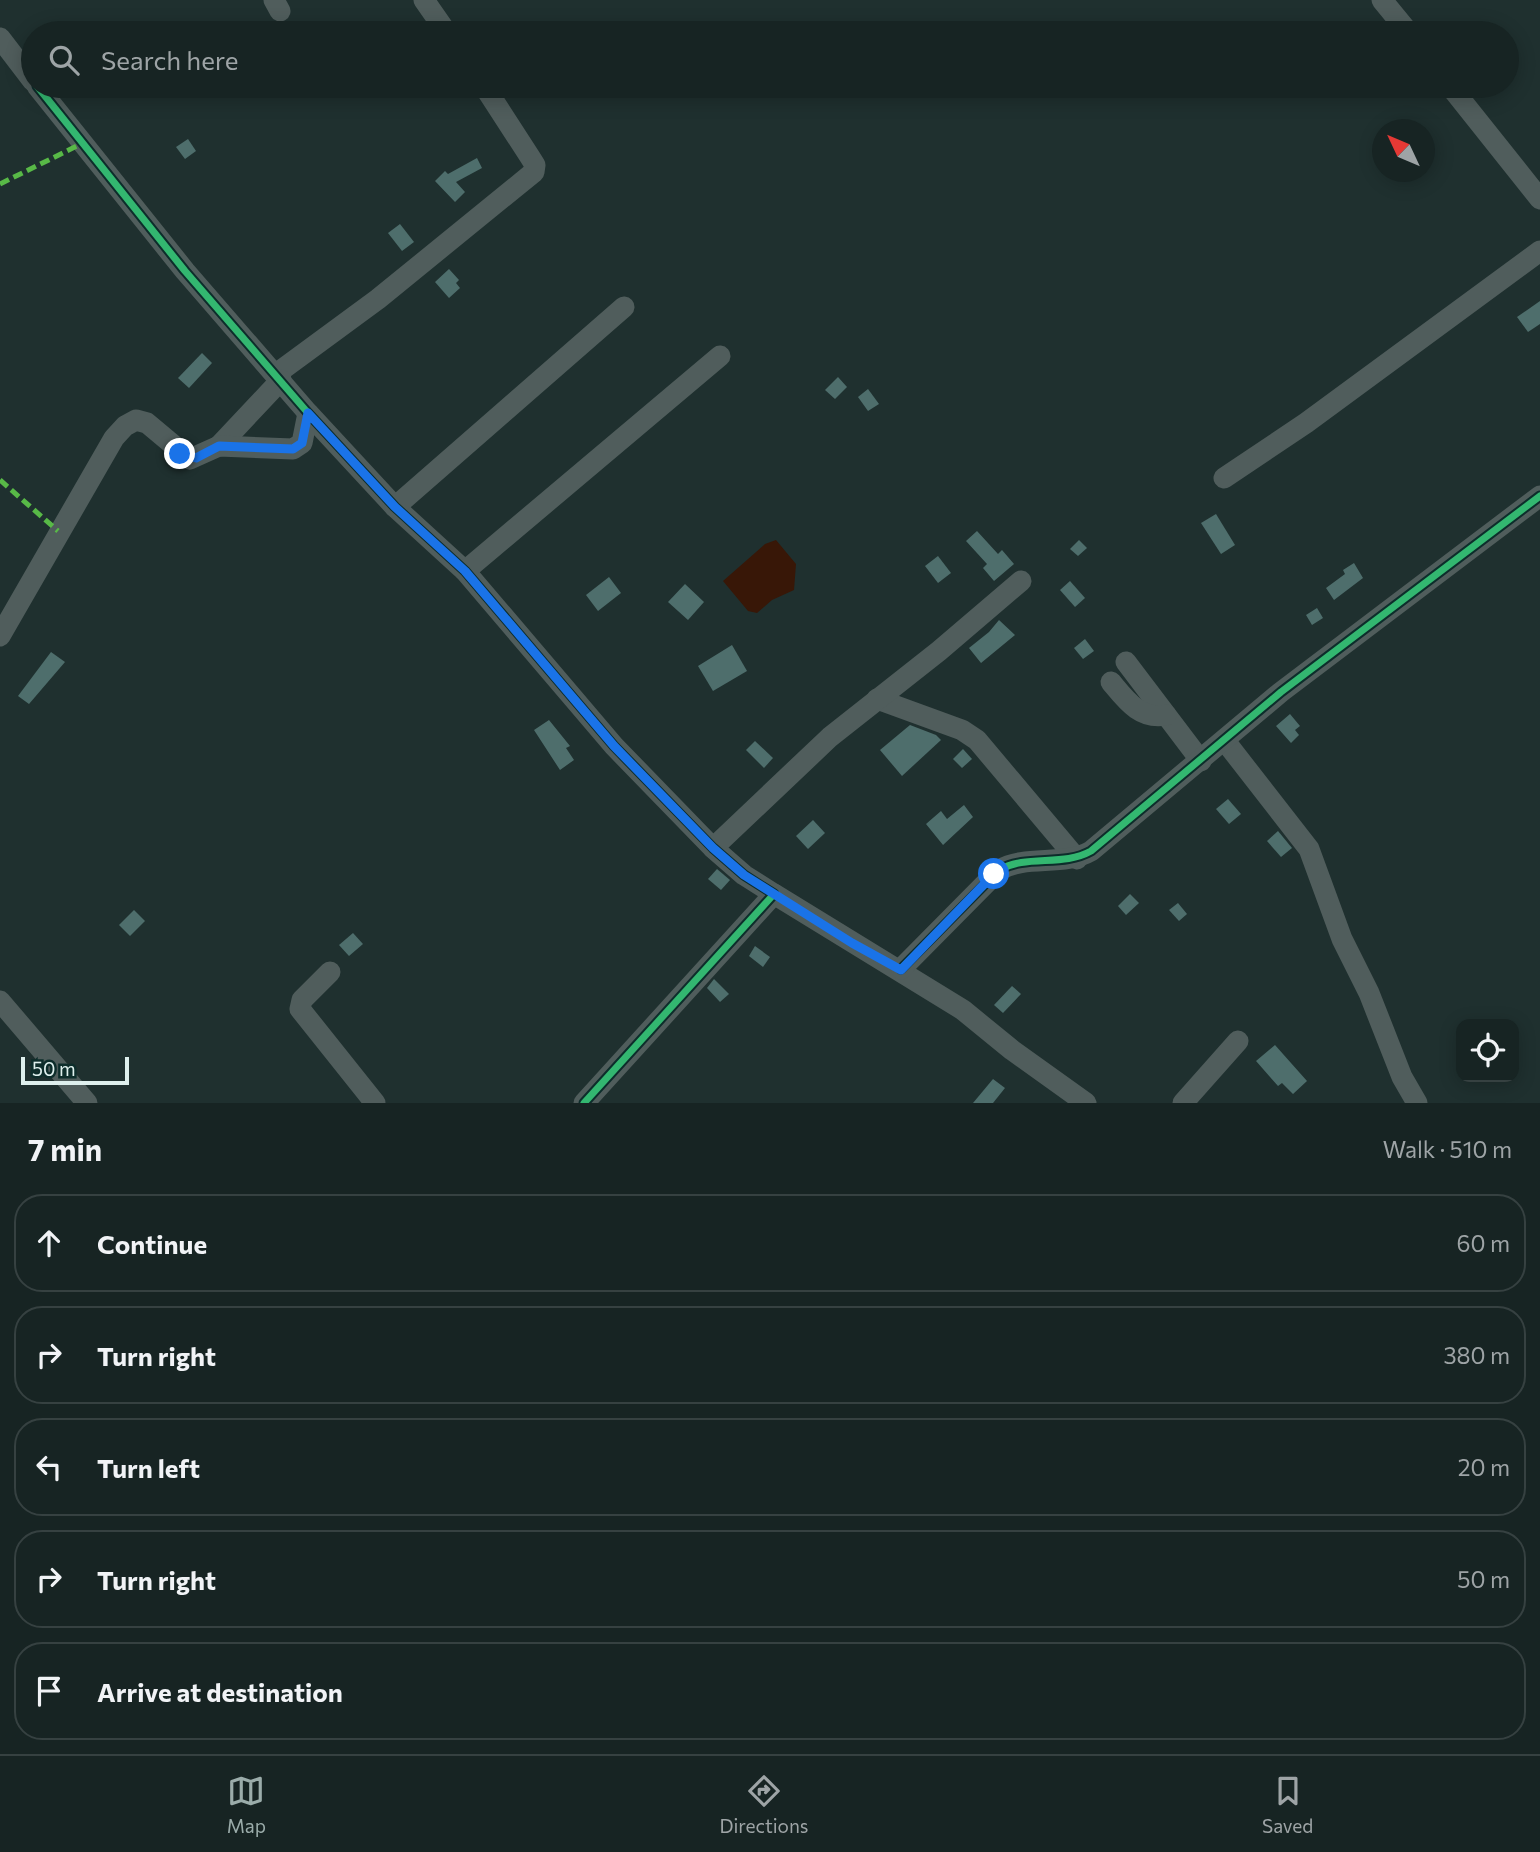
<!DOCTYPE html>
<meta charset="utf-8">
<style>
:root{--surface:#172423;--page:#202c2b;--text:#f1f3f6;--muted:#9ea4a6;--line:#364141;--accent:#9bacaa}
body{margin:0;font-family:Commissioner,sans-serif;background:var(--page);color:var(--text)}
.controls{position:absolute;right:21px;bottom:21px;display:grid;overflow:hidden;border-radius:14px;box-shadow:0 4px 18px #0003}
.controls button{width:63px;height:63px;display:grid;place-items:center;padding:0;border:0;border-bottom:2px solid var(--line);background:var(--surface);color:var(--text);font:35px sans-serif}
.compass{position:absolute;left:1372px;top:119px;width:63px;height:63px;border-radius:50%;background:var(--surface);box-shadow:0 4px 18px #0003;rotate:314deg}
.scale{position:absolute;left:21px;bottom:18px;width:108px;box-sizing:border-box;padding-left:7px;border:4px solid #deefed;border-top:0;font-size:19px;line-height:24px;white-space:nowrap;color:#deefed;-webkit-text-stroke:5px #0d2d2b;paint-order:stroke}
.stop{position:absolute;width:21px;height:21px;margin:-16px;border:5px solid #1a73e8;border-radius:50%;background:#fff}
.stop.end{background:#1a73e8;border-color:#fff;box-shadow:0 2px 7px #0008}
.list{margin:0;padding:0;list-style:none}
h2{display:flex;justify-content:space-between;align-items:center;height:91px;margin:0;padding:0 28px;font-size:30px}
h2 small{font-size:23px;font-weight:400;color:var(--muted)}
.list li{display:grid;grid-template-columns:46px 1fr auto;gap:21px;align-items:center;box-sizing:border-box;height:98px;margin:0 14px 14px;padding:0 14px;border:2px solid var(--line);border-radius:28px}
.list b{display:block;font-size:26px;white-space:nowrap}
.list em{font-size:23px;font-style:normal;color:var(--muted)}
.icon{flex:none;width:38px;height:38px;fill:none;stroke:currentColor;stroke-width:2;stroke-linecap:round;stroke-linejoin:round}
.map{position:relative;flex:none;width:1540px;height:1103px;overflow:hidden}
.search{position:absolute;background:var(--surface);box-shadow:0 4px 18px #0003;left:21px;right:21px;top:21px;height:77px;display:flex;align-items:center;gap:18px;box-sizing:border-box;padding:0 24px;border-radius:38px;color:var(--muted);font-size:26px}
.sheet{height:651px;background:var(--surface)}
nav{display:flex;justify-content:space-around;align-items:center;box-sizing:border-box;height:98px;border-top:2px solid var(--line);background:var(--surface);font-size:19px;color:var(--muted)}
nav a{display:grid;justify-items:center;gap:4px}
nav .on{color:var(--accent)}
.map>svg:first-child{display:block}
.water{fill:#381707}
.building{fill:#4e6e6c}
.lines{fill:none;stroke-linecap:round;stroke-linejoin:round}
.minor{stroke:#505d5c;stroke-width:21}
.quiet{stroke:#58b947;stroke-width:5;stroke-dasharray:10 5;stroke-linecap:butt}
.cycleway-casing{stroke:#0d2d2b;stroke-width:11}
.cycleway{stroke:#33b770;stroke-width:7}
.route{stroke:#1a73e8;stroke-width:9}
</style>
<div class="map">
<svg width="1540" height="1103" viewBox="0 0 1540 1103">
<rect width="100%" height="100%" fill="#1f302f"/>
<!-- water -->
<path class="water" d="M776 540 796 564 794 590 772 600 757 613 748 611 723 581 765 544Z"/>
<!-- building -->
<g class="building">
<path d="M188 139 196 151 185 159 176 147Z"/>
<path d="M477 158 482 168 456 182 465 192 455 202 435 181 445 171 448 174Z"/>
<path d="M400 224 414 242 402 251 388 233Z"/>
<path d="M449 269 459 280 456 283 460 288 449 298 435 282Z"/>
<path d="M1540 301V324L1528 332 1517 317Z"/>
<path d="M202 353 212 363 189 388 178 378Z"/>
<path d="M838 377 847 387 835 399 825 390Z"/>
<path d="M868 389 879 404 868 411 858 397Z"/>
<path d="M1216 514 1235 545 1221 554 1201 523Z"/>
<path d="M977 531 998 554 1002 550 1014 564 994 581 983 568 987 564 966 541Z"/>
<path d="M1079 540 1087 548 1078 556 1070 549Z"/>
<path d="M938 556 951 573 938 583 925 566Z"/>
<path d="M1354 563 1363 578 1334 600 1326 588 1345 574 1343 570Z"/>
<path d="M609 577 621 593 598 611 586 595Z"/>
<path d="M1070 581 1085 598 1075 607 1060 590Z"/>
<path d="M685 584 704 602 688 620 668 602Z"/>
<path d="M1317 608 1323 618 1312 625 1306 615Z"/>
<path d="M999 620 1015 635 981 663 969 648 989 632Z"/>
<path d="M1085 639 1094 651 1083 659 1074 648Z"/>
<path d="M732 645 747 671 713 691 698 666Z"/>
<path d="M51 652 65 662 29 704 18 696Z"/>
<path d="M1290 714 1300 726 1295 730 1299 735 1291 743 1276 726Z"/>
<path d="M549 720 570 746 566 748 574 760 560 770 534 730Z"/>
<path d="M910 725 936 735 941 740 902 776 880 750Z"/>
<path d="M755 741 773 758 764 768 746 750Z"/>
<path d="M963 749 972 759 962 768 953 759Z"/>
<path d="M1228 799 1241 814 1229 824 1216 809Z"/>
<path d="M964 805 973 817 943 845 926 824 941 811 947 819Z"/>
<path d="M813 820 825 833 808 849 796 836Z"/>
<path d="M1278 831 1292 848 1281 857 1267 841Z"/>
<path d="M717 869 730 880 721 890 708 879Z"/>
<path d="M1130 894 1139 903 1126 915 1118 906Z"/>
<path d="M1178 903 1187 914 1179 921 1169 910Z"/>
<path d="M134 910 145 921 130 936 119 925Z"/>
<path d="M353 933 363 944 349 956 339 945Z"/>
<path d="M755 946 770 957 763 967 749 956Z"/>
<path d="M714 979 729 994 720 1002 707 988Z"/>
<path d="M1012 986 1021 994 1003 1013 994 1005Z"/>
<path d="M1275 1045 1307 1081 1293 1094 1282 1083 1278 1086 1256 1061Z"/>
<path d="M993 1079 1005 1088 993 1103H973Z"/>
</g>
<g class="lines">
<!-- minor -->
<g class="minor">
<path d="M274 0 280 11"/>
<path d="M424 0 447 33"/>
<path d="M1382 0 1409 33"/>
<path d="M0 38 33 81"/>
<path d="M37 86 185 271 308 413 395 507 465 571 614 746 713 848 744 875 774 894 584 1103"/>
<path d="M1450 86 1540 199"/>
<path d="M276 374 378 299 534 172 535 165 530 157 484 86"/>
<path d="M219 446 281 380"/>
<path d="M1224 478 1306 423 1540 251"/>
<path d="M395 507 624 307"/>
<path d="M465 571 720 356"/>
<path d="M0 636 114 438 125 426 136 420 147 423 190 459 219 446 293 449 302 443 308 413"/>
<path d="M1126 662 1201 761"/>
<path d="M1111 682C1126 700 1140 720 1166 715"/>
<path d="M877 699 962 730 977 740 1077 859"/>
<path d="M1225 741 1309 849 1342 939 1369 993 1402 1077 1417 1103"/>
<path d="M713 848 830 737 939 651 1021 581"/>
<path d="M774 894 963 1010 1012 1050 1086 1103"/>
<path d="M901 969 999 870C1027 854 1063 867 1091 851L1281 692 1540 496"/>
<path d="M330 972 302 1000 300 1009 375 1103"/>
<path d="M0 1001 87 1103"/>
<path d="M1183 1103 1238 1041"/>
</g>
<!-- quiet -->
<g class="quiet">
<path d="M0 184 81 144"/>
<path d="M0 480 58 531"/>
</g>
<defs>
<g id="cycleway">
<path d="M37 86 185 271 308 413 395 507 465 571 614 746 713 848 744 875 774 894 584 1103"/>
<path d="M901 969 999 870C1027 854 1063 867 1091 851L1281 692 1540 496"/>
</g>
</defs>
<!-- cycleway casing -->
<use href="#cycleway" class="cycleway-casing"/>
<!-- cycleway -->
<use href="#cycleway" class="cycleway"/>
</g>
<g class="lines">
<!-- route -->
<path class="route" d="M180 454 196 458 219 446 293 449 302 443 308 413 395 507 465 571 614 746 713 848 744 875 852 943 901 970 994 874"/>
</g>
</svg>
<div class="controls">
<button><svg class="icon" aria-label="locate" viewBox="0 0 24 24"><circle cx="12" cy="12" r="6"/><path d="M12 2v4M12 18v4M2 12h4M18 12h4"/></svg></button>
</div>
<svg class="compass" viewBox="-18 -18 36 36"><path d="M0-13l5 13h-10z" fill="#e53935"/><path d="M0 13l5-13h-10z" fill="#9ea4a6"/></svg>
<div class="scale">50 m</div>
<div class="stop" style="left:994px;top:874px"></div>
<div class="stop end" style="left:180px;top:454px"></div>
<div class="search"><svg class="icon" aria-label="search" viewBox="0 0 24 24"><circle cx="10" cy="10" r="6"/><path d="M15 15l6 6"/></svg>Search here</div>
</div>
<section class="sheet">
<h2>7 min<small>Walk · 510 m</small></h2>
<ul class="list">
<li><svg class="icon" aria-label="ahead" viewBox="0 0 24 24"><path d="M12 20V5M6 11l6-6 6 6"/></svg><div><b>Continue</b></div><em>60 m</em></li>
<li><svg class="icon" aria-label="right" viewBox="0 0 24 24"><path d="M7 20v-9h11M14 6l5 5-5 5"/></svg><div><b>Turn right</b></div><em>380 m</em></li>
<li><svg class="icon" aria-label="left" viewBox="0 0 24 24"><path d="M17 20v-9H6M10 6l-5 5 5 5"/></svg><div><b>Turn left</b></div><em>20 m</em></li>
<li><svg class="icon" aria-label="right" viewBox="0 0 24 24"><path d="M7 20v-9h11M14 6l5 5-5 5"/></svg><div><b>Turn right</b></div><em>50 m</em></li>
<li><svg class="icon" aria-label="arrive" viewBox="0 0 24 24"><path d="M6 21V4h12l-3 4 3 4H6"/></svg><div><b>Arrive at destination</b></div></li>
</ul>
</section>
<nav>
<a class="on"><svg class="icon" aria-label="map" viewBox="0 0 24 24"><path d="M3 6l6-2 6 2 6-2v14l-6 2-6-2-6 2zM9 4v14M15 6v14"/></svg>Map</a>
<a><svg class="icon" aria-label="directions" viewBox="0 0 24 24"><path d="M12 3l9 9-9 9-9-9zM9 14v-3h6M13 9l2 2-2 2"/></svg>Directions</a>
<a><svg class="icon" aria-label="saved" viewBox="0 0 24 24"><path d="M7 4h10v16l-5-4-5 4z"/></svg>Saved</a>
</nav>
